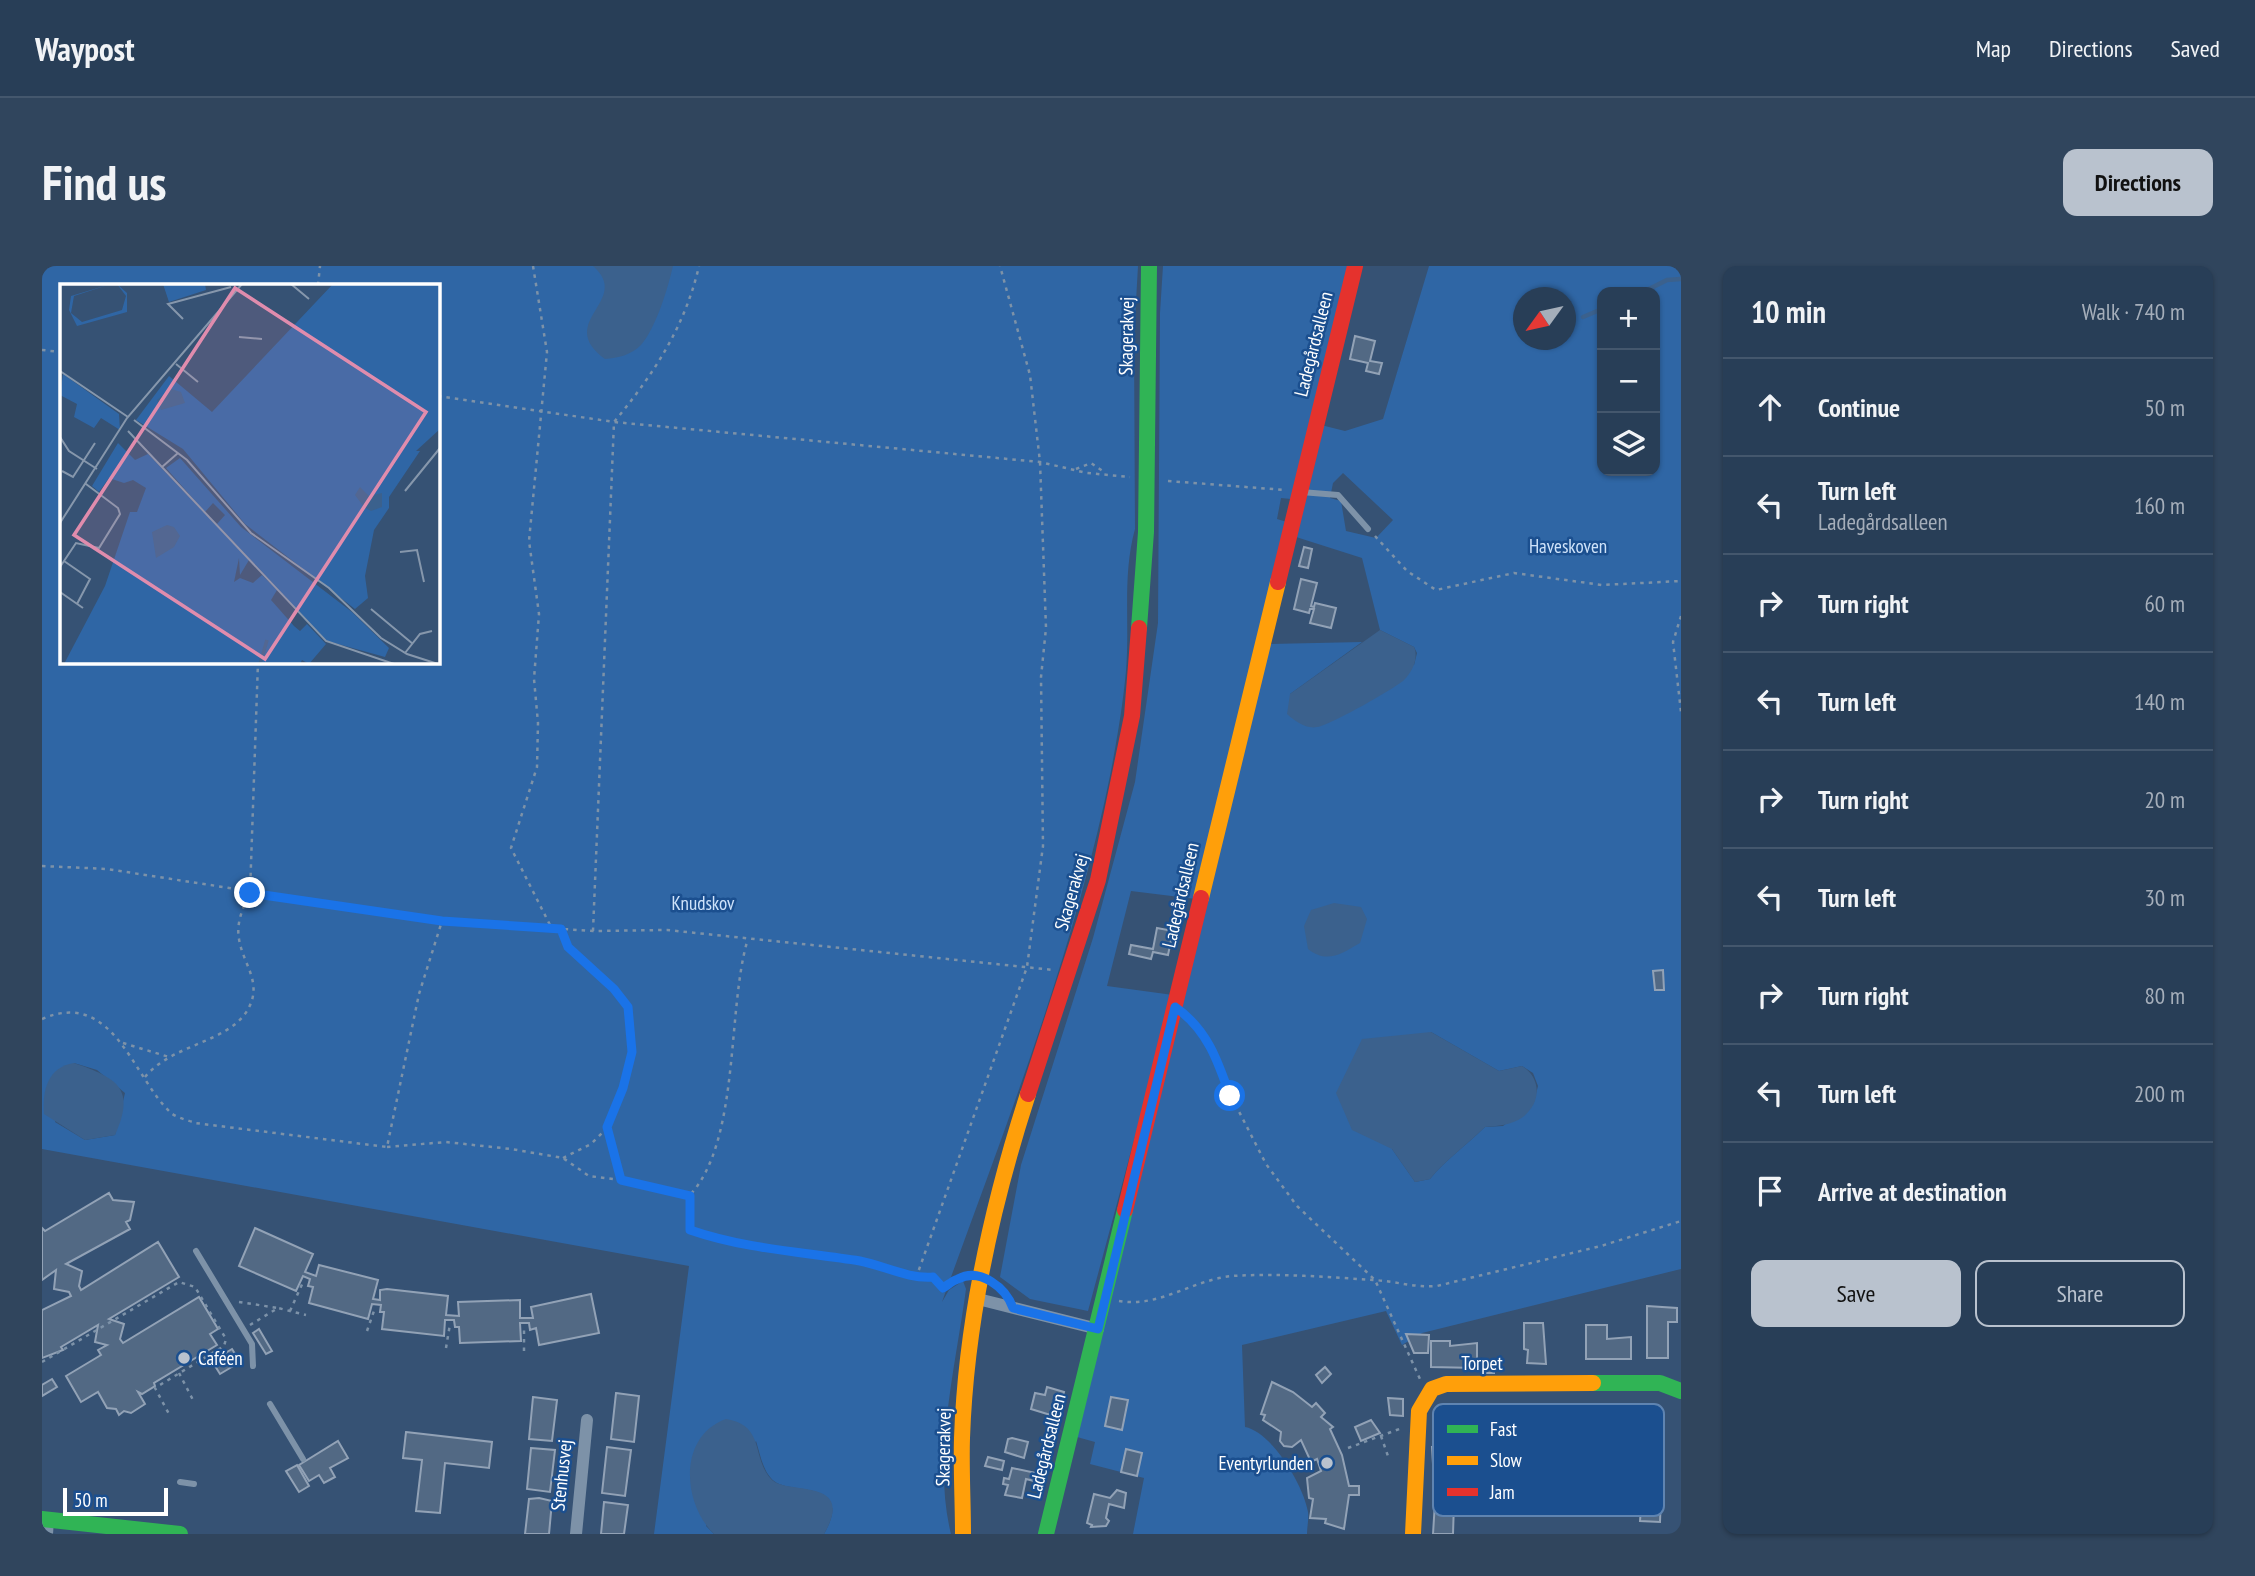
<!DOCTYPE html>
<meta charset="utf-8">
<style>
:root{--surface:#283e57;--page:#30455d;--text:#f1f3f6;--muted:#a5aeba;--line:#44576d;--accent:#b9c2ce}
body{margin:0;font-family:"PT Sans Narrow",sans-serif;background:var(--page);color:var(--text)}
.controls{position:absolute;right:21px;top:21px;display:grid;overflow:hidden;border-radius:14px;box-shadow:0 2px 5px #0004}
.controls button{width:63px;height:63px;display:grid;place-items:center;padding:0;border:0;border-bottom:2px solid var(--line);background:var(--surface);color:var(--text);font:35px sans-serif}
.compass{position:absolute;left:1471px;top:21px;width:63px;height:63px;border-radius:50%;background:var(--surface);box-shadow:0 2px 5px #0004;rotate:237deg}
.scale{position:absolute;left:21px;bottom:18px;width:105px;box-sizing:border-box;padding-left:7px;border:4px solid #fff;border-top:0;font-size:19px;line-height:24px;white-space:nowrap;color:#fff;-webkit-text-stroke:5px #1b4f8f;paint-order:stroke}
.stop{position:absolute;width:21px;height:21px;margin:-16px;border:5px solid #1a73e8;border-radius:50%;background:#fff}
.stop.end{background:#1a73e8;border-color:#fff;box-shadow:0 2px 7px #0008}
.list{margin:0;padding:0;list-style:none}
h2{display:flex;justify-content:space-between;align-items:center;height:91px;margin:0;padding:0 28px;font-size:30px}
h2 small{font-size:23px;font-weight:400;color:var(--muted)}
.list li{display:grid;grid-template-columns:46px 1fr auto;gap:21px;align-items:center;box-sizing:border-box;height:98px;padding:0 28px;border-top:2px solid var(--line)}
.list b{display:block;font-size:26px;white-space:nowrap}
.list p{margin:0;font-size:23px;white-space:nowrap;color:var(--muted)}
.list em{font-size:23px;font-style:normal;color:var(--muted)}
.actions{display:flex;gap:14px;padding:21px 28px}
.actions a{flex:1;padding:16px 0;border:2px solid var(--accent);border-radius:14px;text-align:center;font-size:24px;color:var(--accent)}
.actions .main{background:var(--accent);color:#111}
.icon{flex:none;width:38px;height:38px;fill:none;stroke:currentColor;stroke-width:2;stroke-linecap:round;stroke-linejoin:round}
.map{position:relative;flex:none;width:1639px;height:1268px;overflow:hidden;border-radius:14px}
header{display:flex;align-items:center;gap:42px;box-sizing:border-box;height:98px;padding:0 35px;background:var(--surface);border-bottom:2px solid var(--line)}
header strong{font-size:33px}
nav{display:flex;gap:38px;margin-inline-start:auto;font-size:24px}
.intro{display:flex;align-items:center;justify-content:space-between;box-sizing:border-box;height:168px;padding:0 42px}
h1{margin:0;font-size:49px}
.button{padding:18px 32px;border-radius:14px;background:var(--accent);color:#111;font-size:24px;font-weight:700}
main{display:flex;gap:42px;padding:0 42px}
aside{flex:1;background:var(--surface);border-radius:14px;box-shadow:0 2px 5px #0004}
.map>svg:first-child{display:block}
.green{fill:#2f66a5;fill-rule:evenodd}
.water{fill:#3b618d}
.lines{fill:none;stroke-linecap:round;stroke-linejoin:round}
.stream{stroke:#3b618d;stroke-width:4.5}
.building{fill:#526984;stroke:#92a2b6;stroke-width:2}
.path{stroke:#7d92a8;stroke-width:2.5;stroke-dasharray:3.5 5;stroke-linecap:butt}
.lane{stroke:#7d92a8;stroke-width:6}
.street{stroke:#7d92a8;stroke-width:12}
.fast{stroke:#30b455;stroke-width:16}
.slow{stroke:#ff9f0a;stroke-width:16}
.jam{stroke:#e5322d;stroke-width:16}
.route{stroke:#1a73e8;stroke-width:9}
.poi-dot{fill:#b9c2ce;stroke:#1b4f8f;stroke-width:2.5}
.labels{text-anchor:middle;stroke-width:5;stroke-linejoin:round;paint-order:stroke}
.street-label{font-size:19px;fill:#fff;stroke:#1b4f8f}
.park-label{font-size:19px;fill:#cfe3fa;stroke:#1b4f8f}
.poi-label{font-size:19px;fill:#fff;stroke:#1b4f8f;text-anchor:start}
.inset-river{fill:none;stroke:#3b618d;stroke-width:3.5}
.inset-road{fill:none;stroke:#8697ac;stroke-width:2}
.view{fill:#e08cad;fill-opacity:0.15;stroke:#e08cad;stroke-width:3.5}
.inset-edge{fill:none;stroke:#fff;stroke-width:3.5}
.key{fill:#1b4f8f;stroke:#5f84b1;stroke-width:2}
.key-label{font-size:19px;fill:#fff}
</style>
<header>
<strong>Waypost</strong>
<nav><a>Map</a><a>Directions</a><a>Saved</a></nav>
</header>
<div class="intro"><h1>Find us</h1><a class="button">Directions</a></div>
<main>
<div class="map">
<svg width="1639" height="1268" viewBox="0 0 1639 1268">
<rect width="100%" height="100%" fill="#365274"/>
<!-- green -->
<g class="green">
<path d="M0 0H1096L1092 71 1093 263C1080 310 1088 357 1084 405 1081 438 1075 473 1069 505 1032 688 963 861 900 1036L907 1024 921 1015 924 1023C914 1099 890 1193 909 1268H782C813 1213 749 1229 732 1215 721 1206 718 1188 714 1175L664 1260 672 1268H612L647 1000 0 883ZM19 19H396V396H19ZM32 797 55 804 83 827 73 869 43 874 13 856Z"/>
<path d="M1121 0H1307L1249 233 1239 232 1235 253 1245 256 1154 633 1089 625 1065 720 1131 729 1046 1045 988 1033 958 1011 979 899 1051 672 1093 516 1116 357 1118 47Z"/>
<path d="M1387 0H1639V1003L1380 1067 1360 1079 1344 1045 1200 1079 1203 1161C1230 1166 1262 1220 1266 1246 1267 1253 1265 1261 1265 1268H1091L1102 1212 1048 1198 1053 1176 1035 1171 1226 378 1320 376 1248 428 1372 399 1375 387 1372 381 1338 364 1320 292 1251 270 1279 159 1303 165 1341 153ZM1560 26H1613V205H1560ZM1482 32H1524V74H1482ZM1301 207 1351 254 1334 272 1304 265 1299 235 1288 232 1291 217ZM1389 766 1457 805 1480 800 1491 807 1496 820 1492 836 1461 860 1443 861C1425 879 1403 894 1388 913L1373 916 1350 883Z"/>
</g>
<!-- water -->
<g class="water">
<path d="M551 0H631C626 22 614 62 599 79 589 89 576 92 563 93 512 55 591 35 551 0Z"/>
<path d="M1338 364 1372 381C1377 392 1370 407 1361 415 1348 425 1295 455 1279 460 1266 465 1254 456 1245 448L1248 428Z"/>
<path d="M1292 637 1319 641 1325 653 1318 677C1299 688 1285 698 1266 683L1262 660 1269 644Z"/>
<path d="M1389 766 1457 805 1480 800C1499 812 1500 836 1481 851 1470 859 1455 860 1443 861 1425 879 1403 894 1388 913L1373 916 1350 883 1310 864 1294 827 1320 773Z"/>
<path d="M32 797C75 812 94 822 73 869L43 874 2 848C0 824 6 801 32 797Z"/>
<path d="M684 1153C724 1159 709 1193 730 1214 746 1229 815 1211 782 1268H672C640 1237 636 1170 684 1153Z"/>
</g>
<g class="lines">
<!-- stream -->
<g class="stream">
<path d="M1601 26 1625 14 1639 13"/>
<path d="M1541 51 1560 43"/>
</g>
</g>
<!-- building -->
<g class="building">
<path d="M1313 70 1333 75 1328 95 1340 97 1337 108 1324 105 1326 97 1308 93Z"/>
<path d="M1262 281 1270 283 1266 302 1257 300Z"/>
<path d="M1259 313 1275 317 1269 340 1272 341 1273 337 1294 342 1289 362 1268 357 1272 343H1268L1267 347 1252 343Z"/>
<path d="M1115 662 1131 665 1126 689 1111 686 1109 693 1087 688 1089 679 1111 683Z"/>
<path d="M1621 704 1622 724H1613L1611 705Z"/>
<path d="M67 927 71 934 92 936 88 954 84 956 88 963 24 998 40 1005 37 1020 39 1024 116 976 137 1011 67 1053 82 1058 78 1073 81 1077 157 1031 176 1063 168 1068 175 1079 112 1117 113 1120 100 1128 96 1126 103 1138 89 1147 82 1145 77 1149 74 1143 65 1142 56 1126 39 1136 24 1110 59 1089 56 1084 65 1079 53 1076 56 1059 19 1081 21 1084 0 1092V1044L29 1030 27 1026 12 1023 14 1004 0 1014V962L3 965Z"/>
<path d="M213 962 271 988 263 1006 274 1010 277 999 336 1014 331 1033 338 1034V1024L345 1023 406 1030 404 1049 417 1050 416 1036 478 1034V1052H491L489 1041 549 1028 557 1067 497 1079 494 1062 488 1064 487 1057H478L479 1075 418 1077 417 1061H413L412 1054H403L402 1070 340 1063 342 1046H338L339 1039 330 1038 326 1053 267 1037 271 1021 266 1020 268 1013 261 1010 254 1025 197 1000Z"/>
<path d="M1605 1040 1635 1042V1056H1626V1092H1605Z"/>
<path d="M1482 1057H1501L1504 1098 1485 1097 1486 1084 1482 1083Z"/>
<path d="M1544 1059H1565V1073L1589 1071V1093H1544Z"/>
<path d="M217 1063 230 1085 224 1088 211 1067Z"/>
<path d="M1364 1068 1387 1069 1386 1087H1372Z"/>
<path d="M1389 1075H1408V1080L1435 1077V1102L1389 1101Z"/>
<path d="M190 1083 198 1096 178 1108 170 1095Z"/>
<rect x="1439" y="1095" width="13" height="12"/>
<path d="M1283 1101 1289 1108 1280 1117 1274 1109Z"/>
<path d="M10 1113 15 1121 0 1130V1119Z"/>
<path d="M1230 1116 1251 1126 1270 1141 1274 1137 1283 1147 1279 1151 1291 1161 1288 1163 1300 1189 1307 1220H1317V1229H1307L1302 1263 1283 1257 1284 1253 1268 1252 1271 1233 1267 1232 1265 1212 1279 1205 1275 1193 1269 1196 1259 1174 1250 1181 1242 1180 1238 1175 1239 1166 1221 1154 1223 1149 1219 1148Z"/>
<path d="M1005 1121 1022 1126 1015 1151 989 1143 993 1127 1003 1129Z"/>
<path d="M574 1127 597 1130 592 1176 569 1173Z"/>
<path d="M491 1131 515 1134 510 1175 487 1173Z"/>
<path d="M1069 1131 1086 1134 1080 1164 1063 1160Z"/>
<path d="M1346 1132 1361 1133V1150L1348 1149Z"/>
<path d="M1329 1154 1338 1167 1319 1175 1313 1161Z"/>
<path d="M364 1166 450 1176 447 1202 403 1197 398 1247 374 1245 380 1194 361 1192Z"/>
<path d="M970 1172 986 1176 982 1192 963 1186 966 1173Z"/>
<path d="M296 1175 306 1192 288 1202 293 1211 282 1217 277 1209 267 1215 257 1199Z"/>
<path d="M1407 1180V1191H1401V1197L1391 1198 1390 1181Z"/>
<path d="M565 1181 589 1184 583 1230 560 1227Z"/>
<path d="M489 1182 513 1184 508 1226 485 1223Z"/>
<path d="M1084 1183 1100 1187 1095 1210 1079 1206Z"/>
<path d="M946 1191 962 1195 960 1204 943 1200Z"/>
<path d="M255 1199 267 1220 257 1226 244 1205Z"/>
<path d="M970 1202 994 1207 992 1215 984 1213 980 1232 963 1229 966 1219 961 1218 962 1212 967 1213Z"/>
<path d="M1075 1224 1084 1227 1082 1242 1067 1238 1064 1252 1067 1255 1064 1260 1049 1261 1050 1259 1045 1257 1052 1228 1068 1232Z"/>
<path d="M1600 1228 1619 1229 1618 1256 1598 1255Z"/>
<path d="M497 1232 510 1235 507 1268H483L487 1233Z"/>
<path d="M562 1236 586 1239 582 1268H559Z"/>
<path d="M1393 1236 1412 1237 1411 1268H1391Z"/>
</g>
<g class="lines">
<!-- path -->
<g class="path">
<path d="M491 0 505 86 487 275 497 348 492 413 496 457 495 501 469 582 509 661"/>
<path d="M276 19 278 0"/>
<path d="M0 84 19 86"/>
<path d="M396 130 572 156 998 196 1045 207 1088 211"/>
<path d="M1034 203 1049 197 1062 206"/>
<path d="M1126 215 1243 224"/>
<path d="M1333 270 1365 305 1394 324 1472 307 1560 319 1639 315"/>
<path d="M1639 350 1631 376 1639 446"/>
<path d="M0 600 65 603 400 655 551 665 625 664 1012 704"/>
<path d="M519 663 526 681 572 723 586 741 590 786 581 822 565 861 579 914"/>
<path d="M551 665 572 156C611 109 643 61 657 0"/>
<path d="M1145 750 1169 779 1189 830 1224 898 1255 940 1333 1014 1378 1113"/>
<path d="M0 753C71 722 91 811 128 846 134 852 146 854 153 857L345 881 377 728 400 655"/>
<path d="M81 777 127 791"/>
<path d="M103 811C130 778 185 777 205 745 222 717 201 699 197 673 194 657 201 641 208 627L216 396"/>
<path d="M345 881 404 876 469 883 521 892 547 910 579 914 647 930C698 877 685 746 705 676"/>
<path d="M521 892 549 878 564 863"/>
<path d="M647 930 648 964C703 983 761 986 818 995 843 1000 866 1013 891 1011L900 1022 922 1011"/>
<path d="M874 1012 985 701 1001 580 999 411 1004 362 998 196 988 109 958 0"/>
<path d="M1077 1035C1117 1042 1150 1014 1190 1010 1234 1007 1287 1011 1331 1014 1353 1015 1373 1022 1395 1020L1559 980 1639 955"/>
<path d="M197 1036 236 1042"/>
<path d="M248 1045 262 1014"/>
<path d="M208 1059 236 1042 264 1049"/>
<path d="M325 1065 333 1042"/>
<path d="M404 1082 408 1058"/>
<path d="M482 1085V1062"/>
<path d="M0 1096 137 1016 153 1021 184 1073 182 1080 113 1122 127 1148"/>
<path d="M137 1107 151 1134"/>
<path d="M1339 1170 1347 1193"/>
<path d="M1306 1182 1360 1162"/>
</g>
<!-- lane -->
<g class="lane">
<path d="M1259 226 1296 229 1326 263"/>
<path d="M154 985 210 1078 211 1100"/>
<path d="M228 1138 261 1193"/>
<path d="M138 1216 152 1218"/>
</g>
<!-- street -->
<g class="street">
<path d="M936 1033 1056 1063"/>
<path d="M5 1268 6 1254"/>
<path d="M534 1268 545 1154"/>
</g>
<!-- fast -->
<g class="fast">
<path d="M1097 362 1104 266 1107 0"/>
<path d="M1551 1117H1618L1639 1125"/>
<path d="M0 1253 138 1268"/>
<path d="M1004 1268 1083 944"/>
</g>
<!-- slow -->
<g class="slow">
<path d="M1159 632 1236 316"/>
<path d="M921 1268C921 1236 919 1204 920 1172 924 1055 950 939 986 828"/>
<path d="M1371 1268 1377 1145 1390 1123 1404 1118 1551 1117"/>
</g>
<!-- jam -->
<g class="jam">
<path d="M1236 316 1313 0"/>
<path d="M986 828 1056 614 1090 450 1097 362"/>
<path d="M1083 944 1159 632"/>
</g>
</g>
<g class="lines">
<!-- route -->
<path class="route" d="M208 627 400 655 519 663 526 681 572 723 586 741 590 786 581 822 565 861 579 914 648 930V964C703 983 761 986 818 995 843 1000 866 1013 891 1011L901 1022C906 1019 910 1015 916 1013 938 1001 964 1022 971 1042L1056 1063 1133 741C1165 763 1176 795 1188 830"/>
</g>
<!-- markers -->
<g class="poi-dot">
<circle cx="142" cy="1092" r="7"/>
<circle cx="1285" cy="1197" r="7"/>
</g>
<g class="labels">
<!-- street labels -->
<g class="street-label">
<text transform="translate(1084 70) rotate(-89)" y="7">Skagerakvej</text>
<text transform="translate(1271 78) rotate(-76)" y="7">Ladegårdsalleen</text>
<text transform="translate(1029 626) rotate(-74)" y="7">Skagerakvej</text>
<text transform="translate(1138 629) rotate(-77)" y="7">Ladegårdsalleen</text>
<text x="1440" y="1104">Torpet</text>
<text transform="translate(1004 1180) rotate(-76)" y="7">Ladegårdsalleen</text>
<text transform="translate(901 1181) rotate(-89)" y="7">Skagerakvej</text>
<text transform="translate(519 1209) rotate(-84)" y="7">Stenhusvej</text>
</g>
<!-- park labels -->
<g class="park-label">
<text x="1526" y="287">Haveskoven</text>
<text x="661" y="644">Knudskov</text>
</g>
<!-- poi labels -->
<g class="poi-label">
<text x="156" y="1099">Caféen</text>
<text x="1271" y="1204" text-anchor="end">Eventyrlunden</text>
</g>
</g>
<!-- overview -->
<g transform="translate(18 18)">
<rect width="380" height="380" fill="#365274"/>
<path d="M51 0 14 12 11 29 22 38 62 26 66 12 57 0 67 9V28L17 42 9 26 11 12ZM103 0H145L146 6 109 18ZM273 0H380V145L356 167H360L329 213V224L314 246 305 292 308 314 295 325 185 240 123 165 76 136 109 92 152 128ZM3 90 59 130 60 146 41 134 34 144 14 133 17 120 0 111ZM58 159 75 176 88 170 189 276 180 291 179 274 174 298 180 294 193 299 202 291 217 306 211 316 234 342 240 347 247 340 266 360 249 380 242 376 240 380H4L45 302 70 228H77L86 204 73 196 64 199 49 194 39 208 32 202ZM120 174 181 243 292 328 329 364 325 373 267 357 157 240 165 231 153 219 145 228 106 184Z" fill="#2f66a5"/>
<path d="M111 105 121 108 125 119 101 126 97 116ZM300 203 309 212 322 209V223L311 227 304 223 295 211ZM107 241 114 243 120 252 114 263 96 274 92 248Z" fill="#3b618d"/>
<path class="inset-river" d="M200 380 207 356"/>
<path class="inset-road" d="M231 0 249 15M123 35 108 20 171 3M179 53 202 55M116 80 138 98M0 87 68 133M74 136 127 176 191 249 269 304 321 354 347 370 378 380M68 147 266 357 334 380M0 153 9 167 37 185M102 183 118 169M2 187 13 193 35 159M345 207 380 164M0 239 67 134 182 0M340 268 357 266 364 298M4 277 30 295 17 320M0 283 16 259 39 264 60 230 58 224 26 200M0 308 23 324M311 325 353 360M345 369 360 350 372 347"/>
<path class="view" d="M175 4 366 128 205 375 14 251Z"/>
<rect width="380" height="380" class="inset-edge"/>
</g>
<!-- legend -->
<rect x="1391" y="1138" width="231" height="112" rx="10" class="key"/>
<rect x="1405" y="1159" width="31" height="8" fill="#30b455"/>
<rect x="1405" y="1190" width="31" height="9" fill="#ff9f0a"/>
<rect x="1405" y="1222" width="31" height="8" fill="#e5322d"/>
<g class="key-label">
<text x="1448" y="1170">Fast</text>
<text x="1448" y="1201">Slow</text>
<text x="1448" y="1233">Jam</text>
</g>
</svg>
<div class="controls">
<button>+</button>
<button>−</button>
<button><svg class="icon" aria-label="layers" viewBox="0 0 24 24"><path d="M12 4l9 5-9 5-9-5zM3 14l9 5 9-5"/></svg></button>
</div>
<svg class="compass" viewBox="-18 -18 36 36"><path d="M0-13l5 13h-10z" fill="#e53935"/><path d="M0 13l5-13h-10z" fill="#a5aeba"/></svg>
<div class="scale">50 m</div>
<div class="stop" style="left:1188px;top:830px"></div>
<div class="stop end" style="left:208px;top:627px"></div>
</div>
<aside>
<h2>10 min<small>Walk · 740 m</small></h2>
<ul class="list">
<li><svg class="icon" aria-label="ahead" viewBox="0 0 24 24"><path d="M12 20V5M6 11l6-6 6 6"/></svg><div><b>Continue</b></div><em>50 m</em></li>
<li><svg class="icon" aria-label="left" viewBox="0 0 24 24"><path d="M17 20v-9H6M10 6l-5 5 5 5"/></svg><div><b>Turn left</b><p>Ladegårdsalleen</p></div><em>160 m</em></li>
<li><svg class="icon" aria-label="right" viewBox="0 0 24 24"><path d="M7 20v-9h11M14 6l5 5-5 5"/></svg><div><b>Turn right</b></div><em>60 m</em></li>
<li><svg class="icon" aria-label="left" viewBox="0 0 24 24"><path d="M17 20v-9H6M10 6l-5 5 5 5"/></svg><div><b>Turn left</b></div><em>140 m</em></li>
<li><svg class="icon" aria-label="right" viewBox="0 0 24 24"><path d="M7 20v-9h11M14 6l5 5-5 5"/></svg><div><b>Turn right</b></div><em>20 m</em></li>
<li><svg class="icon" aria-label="left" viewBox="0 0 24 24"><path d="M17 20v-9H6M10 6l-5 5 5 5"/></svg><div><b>Turn left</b></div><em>30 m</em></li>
<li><svg class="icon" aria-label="right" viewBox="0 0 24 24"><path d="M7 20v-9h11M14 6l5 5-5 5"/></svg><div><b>Turn right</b></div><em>80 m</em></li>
<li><svg class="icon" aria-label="left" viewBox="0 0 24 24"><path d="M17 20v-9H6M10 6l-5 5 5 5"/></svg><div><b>Turn left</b></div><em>200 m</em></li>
<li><svg class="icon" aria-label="arrive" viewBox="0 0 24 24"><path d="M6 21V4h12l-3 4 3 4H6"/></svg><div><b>Arrive at destination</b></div></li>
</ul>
<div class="actions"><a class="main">Save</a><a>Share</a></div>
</aside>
</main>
